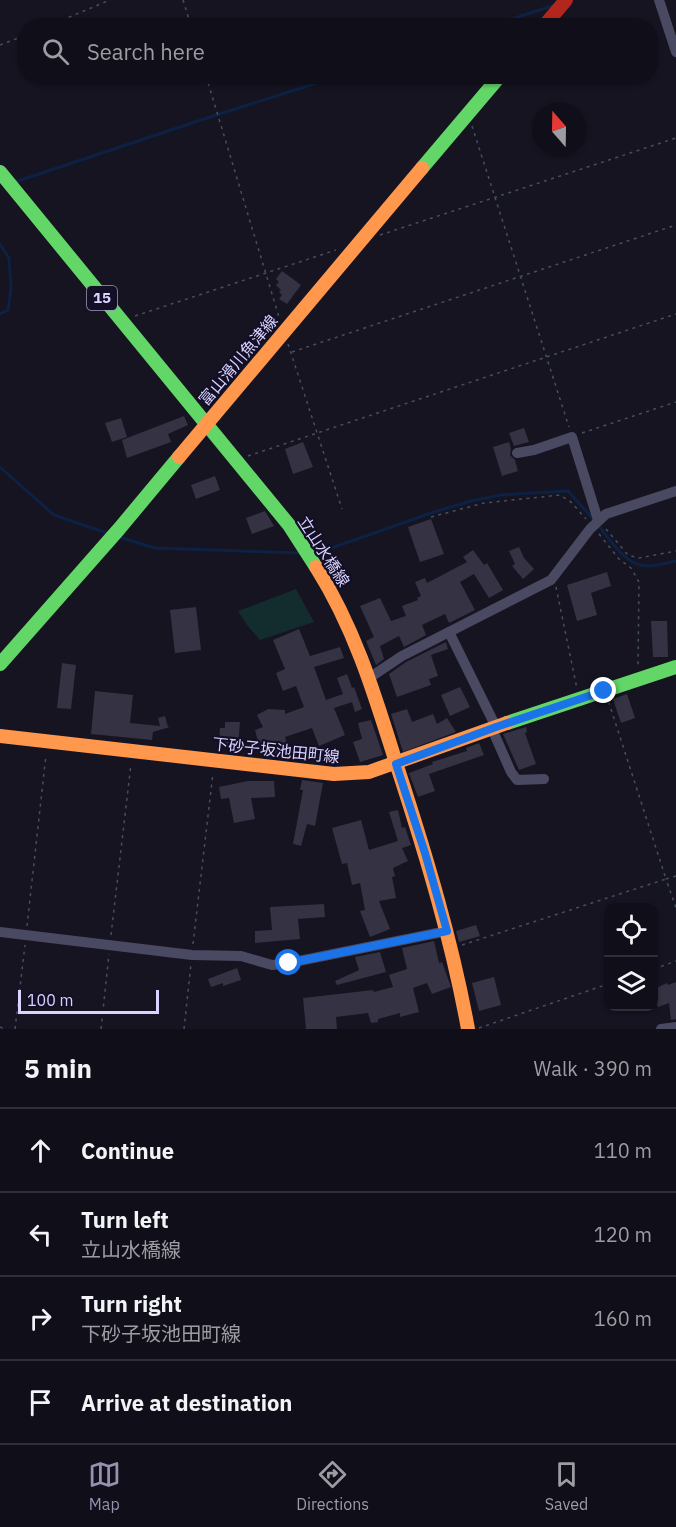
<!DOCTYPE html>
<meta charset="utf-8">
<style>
:root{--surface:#100f19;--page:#1e1d26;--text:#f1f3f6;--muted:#9c9ca2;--line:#302f38;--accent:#9591b1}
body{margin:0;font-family:"IBM Plex Sans","Noto Sans JP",sans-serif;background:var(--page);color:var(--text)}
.controls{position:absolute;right:18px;bottom:18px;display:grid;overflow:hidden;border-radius:12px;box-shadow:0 2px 4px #0004}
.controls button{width:54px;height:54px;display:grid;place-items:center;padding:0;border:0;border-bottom:2px solid var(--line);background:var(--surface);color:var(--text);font:30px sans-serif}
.compass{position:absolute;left:532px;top:102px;width:54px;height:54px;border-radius:50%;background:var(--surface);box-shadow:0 2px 4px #0004;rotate:340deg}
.scale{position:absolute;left:18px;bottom:15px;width:141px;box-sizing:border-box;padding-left:6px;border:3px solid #d9d4ff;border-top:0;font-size:16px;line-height:21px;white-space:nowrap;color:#d9d4ff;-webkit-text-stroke:4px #130f26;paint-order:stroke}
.stop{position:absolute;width:18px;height:18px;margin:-14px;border:4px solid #1a73e8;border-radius:50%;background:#fff}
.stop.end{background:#1a73e8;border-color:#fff;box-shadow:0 2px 6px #0008}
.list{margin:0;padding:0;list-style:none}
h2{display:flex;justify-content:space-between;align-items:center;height:78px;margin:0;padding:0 24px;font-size:26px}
h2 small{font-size:20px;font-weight:400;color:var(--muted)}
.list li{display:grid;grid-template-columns:39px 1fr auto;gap:18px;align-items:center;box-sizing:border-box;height:84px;padding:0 24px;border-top:2px solid var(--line)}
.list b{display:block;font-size:22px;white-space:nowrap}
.list p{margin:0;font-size:20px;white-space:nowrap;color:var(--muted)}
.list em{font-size:20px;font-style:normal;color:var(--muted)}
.icon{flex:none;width:33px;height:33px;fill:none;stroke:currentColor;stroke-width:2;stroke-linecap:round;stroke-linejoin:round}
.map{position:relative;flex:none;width:676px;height:1029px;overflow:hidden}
.search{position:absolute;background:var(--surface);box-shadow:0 2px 4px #0004;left:18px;right:18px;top:18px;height:66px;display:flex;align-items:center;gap:15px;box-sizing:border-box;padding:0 21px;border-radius:24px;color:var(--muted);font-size:22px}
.sheet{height:414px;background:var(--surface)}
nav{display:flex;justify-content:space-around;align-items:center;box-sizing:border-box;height:84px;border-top:2px solid var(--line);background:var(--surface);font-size:16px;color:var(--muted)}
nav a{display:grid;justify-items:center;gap:3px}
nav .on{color:var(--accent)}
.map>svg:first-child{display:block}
.green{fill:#132c2d}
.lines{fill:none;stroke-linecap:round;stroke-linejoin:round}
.stream{stroke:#0d2144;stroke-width:3}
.building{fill:#343243}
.path{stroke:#44505f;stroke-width:1.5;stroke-dasharray:3 4.5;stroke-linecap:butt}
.street{stroke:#4a4962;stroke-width:10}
.fast{stroke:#63d668;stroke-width:14}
.slow{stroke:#ff974d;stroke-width:14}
.jam{stroke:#b3261e;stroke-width:14}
.route{stroke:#1a73e8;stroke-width:8}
.labels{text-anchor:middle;stroke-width:4.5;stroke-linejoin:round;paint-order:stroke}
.shield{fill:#130f26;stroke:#9e99be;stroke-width:1.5}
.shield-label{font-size:15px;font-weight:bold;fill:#d9d4ff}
.street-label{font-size:16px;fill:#d9d4ff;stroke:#130f26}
</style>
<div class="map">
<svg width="676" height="1029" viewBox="0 0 676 1029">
<rect width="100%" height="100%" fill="#161421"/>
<!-- green -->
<path class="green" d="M296 589 314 622 260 640 247 625 238 611Z"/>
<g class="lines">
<!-- stream -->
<g class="stream">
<path d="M490 26 555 5"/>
<path d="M15 182 210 117 339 76"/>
<path d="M0 244 9 258 11 288 8 310 0 314"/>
<path d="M0 467 54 515 110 534"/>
<path d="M597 524C611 540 625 566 647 566 657 566 667 563 676 561"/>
<path d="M119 537 155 548 300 553"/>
<path d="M312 553 320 552 434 512 471 501 501 495 568 491 593 519"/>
</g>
</g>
<!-- building -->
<g class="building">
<path d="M282 271 301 285 287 304 279 299 282 295 279 292 281 290 276 285 279 282 276 279Z"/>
<path d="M184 416 188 425 168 434 171 442 127 458 122 440Z"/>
<path d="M121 418 127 437 112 442 105 423Z"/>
<path d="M524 428 529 442 514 446 509 433Z"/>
<path d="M303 442 313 467 293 474 285 449Z"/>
<path d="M509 442 511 449 510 455 515 460 518 471 502 476 493 447Z"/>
<path d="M215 476 220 490 196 499 191 485Z"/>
<path d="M265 511 274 526 252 534 246 518Z"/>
<path d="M431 519 444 554 420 562 408 527Z"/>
<path d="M519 547 524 558 534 569 523 579 512 566 515 564 509 551Z"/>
<path d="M473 550 484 565 487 563 503 590 489 598 474 574 460 582 475 610 449 623 445 614 422 625 426 635 404 647 399 636 380 646 384 659 376 665 366 641 374 637 360 606 380 598 391 621 406 616 402 606 418 600 417 598 421 596 415 582 425 578 427 583 467 562 463 557Z"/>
<path d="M607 572 611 586 591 593 597 615 577 621 567 585Z"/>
<path d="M196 607 201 650 175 653 170 610Z"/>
<path d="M651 621H667L668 657H653Z"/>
<path d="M299 629 310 656 340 647 344 658 314 667 326 700 343 694 337 678 347 674 352 688 354 687 362 709 355 712 352 702 334 708 345 735 319 746 312 728 285 737 289 750 262 757 255 730 263 727 257 715 268 709 285 710V714L304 707 296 686 283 691 276 673 285 669 273 640Z"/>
<path d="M446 642 448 649 431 655 438 676 429 679 431 685 397 697 389 674 406 662Z"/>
<path d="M62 663 76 665 71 709 57 708Z"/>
<path d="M460 687 470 707 450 716 441 695Z"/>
<path d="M95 691 133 695 130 723 160 726 158 718 165 716 168 727H170L153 732 152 740 91 734Z"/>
<path d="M627 694 635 718 621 723 613 699Z"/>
<path d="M407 709 412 722 433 714 437 724 447 718 456 732 403 752 391 714Z"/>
<path d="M371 720 383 755 360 762 353 742 362 739 358 723Z"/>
<path d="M225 722H240L238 746 219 745 220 728H225Z"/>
<path d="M526 727 527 732 525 733 536 764 519 770 503 734Z"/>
<path d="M479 743 484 755 429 774 435 791 418 797 409 773 433 764 432 762 467 751 466 748Z"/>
<path d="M302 780 323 783 315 826 307 824 301 846 293 844 303 790H300Z"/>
<path d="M248 781H274L275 797 251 798 255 819 234 823 229 798 221 799 219 787Z"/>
<path d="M398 810 402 828 405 827 411 845 402 848 408 861 393 868 395 876 392 877 396 898 379 901 390 929 370 937 360 911 365 910 360 883 352 885 347 863 342 864 332 828 361 820 369 850 398 841 389 812Z"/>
<path d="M324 904 325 917 298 919 300 939 255 943V931L272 930 270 907Z"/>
<path d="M476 925 480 936 459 942 456 931Z"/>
<path d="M434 941 439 963 442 962 451 987 432 994 427 983 413 988 419 1012 400 1017V1013L378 1019V1022L371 1023 368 1013 336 1017 337 1029H306L303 998 373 990 374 992 393 987 389 975 407 969 402 948Z"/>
<path d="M380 952 386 972 337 985 335 981 359 970 355 957Z"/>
<path d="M237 968 241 980 223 986V983L211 987 208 979Z"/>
<path d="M494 977 501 1005 479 1011 472 983Z"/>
<path d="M676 982V1019L671 1020 669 1003 658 1007 654 997V989L667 983 668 985Z"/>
</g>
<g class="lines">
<!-- path -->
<g class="path">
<path d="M183 0 191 26"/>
<path d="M48 26 110 0"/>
<path d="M0 45 26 35"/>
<path d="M206 76 279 317"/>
<path d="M472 126 569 427"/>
<path d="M380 235 676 138"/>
<path d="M135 316 336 250"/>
<path d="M288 344 342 509"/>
<path d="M292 352 676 225"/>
<path d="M582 433 676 402"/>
<path d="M248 456 676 314"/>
<path d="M431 517 484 503 560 495 571 502 586 519"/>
<path d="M606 529 628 555 639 558 676 551"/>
<path d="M599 534 619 559 631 568 639 582 638 667"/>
<path d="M556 587 577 689"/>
<path d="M676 876 666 879 676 908"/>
<path d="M27 926 46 755"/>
<path d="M111 935 131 764"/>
<path d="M193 944 213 773"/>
<path d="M462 945 666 879 609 703"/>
<path d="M654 969 676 961"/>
<path d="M0 1027 4 1029"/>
<path d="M479 1028 608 984"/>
<path d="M15 1029 25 945"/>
<path d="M101 1029 109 954"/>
<path d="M184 1029 191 964"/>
</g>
<!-- street -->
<g class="street">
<path d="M659 0 676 52"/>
<path d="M517 453 534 450 572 437 598 520"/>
<path d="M449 632 496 727"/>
<path d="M369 678 402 656 551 580 590 529 606 514 676 491"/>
<path d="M492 729 511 772 517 780 544 779"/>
<path d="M0 932 192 955 241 956 272 965 289 963 447 931"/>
<path d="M661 1029 676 1027"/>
</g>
<!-- fast -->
<g class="fast">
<path d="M422 168 500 76"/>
<path d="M0 172 289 525 316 567"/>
<path d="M0 664 119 529 179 457"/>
<path d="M507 723 676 667"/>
</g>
<!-- slow -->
<g class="slow">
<path d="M179 457 422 168"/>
<path d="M316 567C356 630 376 699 398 769 426 855 452 941 468 1029"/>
<path d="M0 736 334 774 369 772 507 723"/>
</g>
<!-- jam -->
<path class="jam" d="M544 26 566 0"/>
</g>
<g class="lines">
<!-- route -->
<path class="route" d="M289 963 447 931 425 853 396 764 496 727 604 691"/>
</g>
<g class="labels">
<!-- shield labels -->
<rect class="shield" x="87" y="286" width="30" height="24" rx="4.5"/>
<g class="shield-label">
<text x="102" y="303">15</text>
</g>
<!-- street labels -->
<g class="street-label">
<text transform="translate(238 360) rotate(-50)" y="6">富山滑川魚津線</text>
<text transform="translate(324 551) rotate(57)" y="6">立山水橋線</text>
<text transform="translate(276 750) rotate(6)" y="6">下砂子坂池田町線</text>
</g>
</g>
</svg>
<div class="controls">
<button><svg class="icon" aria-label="locate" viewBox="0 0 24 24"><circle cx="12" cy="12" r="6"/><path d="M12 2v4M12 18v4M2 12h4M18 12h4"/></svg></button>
<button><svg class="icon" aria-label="layers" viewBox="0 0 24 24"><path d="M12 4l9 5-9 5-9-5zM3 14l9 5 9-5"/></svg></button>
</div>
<svg class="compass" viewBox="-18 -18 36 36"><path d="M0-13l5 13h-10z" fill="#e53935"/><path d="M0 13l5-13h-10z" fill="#9c9ca2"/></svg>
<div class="scale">100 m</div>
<div class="stop" style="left:289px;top:963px"></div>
<div class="stop end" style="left:604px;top:691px"></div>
<div class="search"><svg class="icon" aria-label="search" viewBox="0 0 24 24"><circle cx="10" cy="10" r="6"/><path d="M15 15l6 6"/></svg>Search here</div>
</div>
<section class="sheet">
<h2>5 min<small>Walk · 390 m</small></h2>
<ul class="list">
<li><svg class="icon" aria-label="ahead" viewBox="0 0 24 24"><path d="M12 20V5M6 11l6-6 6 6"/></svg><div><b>Continue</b></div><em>110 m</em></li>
<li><svg class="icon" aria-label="left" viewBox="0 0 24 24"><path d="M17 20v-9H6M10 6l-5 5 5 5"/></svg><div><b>Turn left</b><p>立山水橋線</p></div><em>120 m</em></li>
<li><svg class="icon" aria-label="right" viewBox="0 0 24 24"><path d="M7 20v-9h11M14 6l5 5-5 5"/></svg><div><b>Turn right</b><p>下砂子坂池田町線</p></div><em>160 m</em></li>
<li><svg class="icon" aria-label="arrive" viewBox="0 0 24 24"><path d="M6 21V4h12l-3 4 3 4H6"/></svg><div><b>Arrive at destination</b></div></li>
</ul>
</section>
<nav>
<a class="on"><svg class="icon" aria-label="map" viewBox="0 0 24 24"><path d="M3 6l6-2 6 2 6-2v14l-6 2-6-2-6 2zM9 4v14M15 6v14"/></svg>Map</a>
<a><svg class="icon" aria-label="directions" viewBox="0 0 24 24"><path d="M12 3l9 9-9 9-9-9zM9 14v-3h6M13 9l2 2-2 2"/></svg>Directions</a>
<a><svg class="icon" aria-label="saved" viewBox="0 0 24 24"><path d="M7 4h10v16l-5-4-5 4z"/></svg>Saved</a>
</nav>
